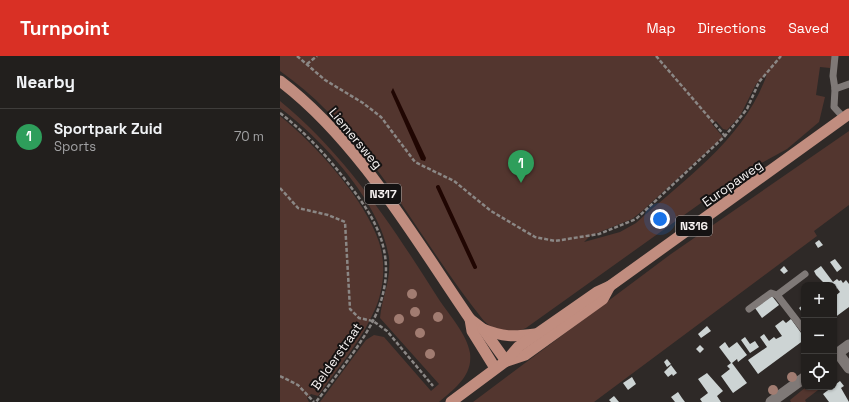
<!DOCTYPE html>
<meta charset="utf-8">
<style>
:root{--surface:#221f1d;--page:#2a2726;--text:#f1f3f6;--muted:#a2a2a4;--line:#3f3d3b;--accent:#d93025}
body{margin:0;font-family:"Space Grotesk",sans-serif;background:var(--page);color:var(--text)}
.controls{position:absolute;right:12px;bottom:12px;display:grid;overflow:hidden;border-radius:8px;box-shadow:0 1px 3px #0004}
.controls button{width:36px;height:36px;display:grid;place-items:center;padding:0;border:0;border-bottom:1px solid var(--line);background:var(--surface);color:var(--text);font:20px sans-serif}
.you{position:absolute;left:380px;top:163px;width:14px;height:14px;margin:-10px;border:3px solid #fff;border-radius:50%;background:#1a73e8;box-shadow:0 0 0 6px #1a73e833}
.badge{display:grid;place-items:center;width:26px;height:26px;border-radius:50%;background:var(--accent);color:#fff;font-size:13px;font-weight:700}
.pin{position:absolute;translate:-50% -33px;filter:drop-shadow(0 1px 2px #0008)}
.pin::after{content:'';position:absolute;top:21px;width:14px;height:12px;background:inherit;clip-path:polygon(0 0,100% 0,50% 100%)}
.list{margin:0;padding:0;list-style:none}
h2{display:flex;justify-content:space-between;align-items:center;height:52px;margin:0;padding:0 16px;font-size:17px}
h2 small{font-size:13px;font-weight:400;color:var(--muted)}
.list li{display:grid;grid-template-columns:26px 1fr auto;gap:12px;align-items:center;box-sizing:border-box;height:56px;padding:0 16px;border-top:1px solid var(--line)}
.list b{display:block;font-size:15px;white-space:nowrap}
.list p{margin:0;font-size:13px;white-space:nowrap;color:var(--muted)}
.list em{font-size:13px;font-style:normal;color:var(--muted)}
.icon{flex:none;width:22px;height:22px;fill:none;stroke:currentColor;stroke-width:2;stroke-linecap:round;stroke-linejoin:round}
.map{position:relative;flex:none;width:569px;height:346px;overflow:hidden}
header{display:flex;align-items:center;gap:24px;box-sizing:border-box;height:56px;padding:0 20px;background:var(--accent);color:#fff}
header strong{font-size:19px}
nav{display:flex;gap:22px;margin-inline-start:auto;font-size:14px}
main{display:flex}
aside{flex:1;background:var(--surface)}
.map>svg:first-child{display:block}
.green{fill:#53362f;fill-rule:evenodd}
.water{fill:#200602}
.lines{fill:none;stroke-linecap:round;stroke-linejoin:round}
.stream{stroke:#200602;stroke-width:4}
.building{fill:#cdd4d4}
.path{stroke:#8b8785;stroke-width:2.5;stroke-dasharray:4 2;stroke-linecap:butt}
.service{stroke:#7f7977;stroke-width:7}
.minor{stroke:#7f7977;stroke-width:11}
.primary{stroke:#c18d7f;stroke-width:11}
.tree{fill:#a17c71}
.labels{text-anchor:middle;stroke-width:4;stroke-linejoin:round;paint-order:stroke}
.shield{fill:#141212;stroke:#b2afae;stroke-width:1}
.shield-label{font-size:12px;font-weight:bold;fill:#f6f2f1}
.street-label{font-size:13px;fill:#f6f2f1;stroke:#141212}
</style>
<header>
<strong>Turnpoint</strong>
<nav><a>Map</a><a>Directions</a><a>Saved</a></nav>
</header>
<main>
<aside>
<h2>Nearby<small></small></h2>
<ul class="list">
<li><span class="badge" style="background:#2e9e5b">1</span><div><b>Sportpark Zuid</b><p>Sports</p></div><em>70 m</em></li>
</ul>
</aside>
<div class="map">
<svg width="569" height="346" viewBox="0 0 569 346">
<rect width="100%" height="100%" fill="#2e2927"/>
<!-- green -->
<g class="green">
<path d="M0 0H552L550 12 540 11 536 39 545 41 539 66 507 93 463 117 246 272C232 278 215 276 204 265 137 182 90 78 0 15ZM487 18C465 82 405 123 356 167L340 176 304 186 310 180 352 163 361 156 443 81 432 68 436 65 443 73 447 74 460 60 476 28Z"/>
<path d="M0 45C66 99 113 171 158 242 169 259 187 278 190 297 193 320 174 333 159 346H40L86 284 94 279 104 281 151 335 159 328 100 262C102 240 111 226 109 202 102 148 43 84 0 52Z"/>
<path d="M0 60C35 88 85 143 99 186 106 207 104 231 96 251 83 283 58 312 38 340L31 338 27 342 29 346H0Z"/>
<path d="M569 75V149L534 175 537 180 314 346H193L391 198Z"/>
<path d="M526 331H542L525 344 526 346H511L510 344Z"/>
</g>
<!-- water -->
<path class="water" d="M113 32 146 102 145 105 141 104 111 36Z"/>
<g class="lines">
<!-- stream -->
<path class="stream" d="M158 131 195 211"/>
</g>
<!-- building -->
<g class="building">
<path d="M539 184 543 189 538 192 535 187Z"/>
<path d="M555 203 562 212 557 216 550 206Z"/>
<path d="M504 210 508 215 504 218 500 214Z"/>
<path d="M541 210 553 226 557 223 559 225 561 224 563 227 566 224 569 228V251L554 262V241L560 236 557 232 554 235V229H546L536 219 534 215Z"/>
<path d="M492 240 499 249 482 262 475 252Z"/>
<path d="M524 248V259L519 252Z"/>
<path d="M511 263 524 281V284L478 318 468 304 487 291 480 281 484 278 489 285 494 281 496 283 502 280 495 270 503 264 506 267Z"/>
<path d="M427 270 431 275 421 282 418 278Z"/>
<path d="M465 281 470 288 475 285 479 291 470 297 461 284Z"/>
<path d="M445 286 449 292 457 286 467 299 458 306 457 303 452 307 467 327 453 337 441 320 450 313 447 310 451 307 439 291Z"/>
<path d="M420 289 424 293 420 297 416 293Z"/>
<path d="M387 303 391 308 387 311 384 306Z"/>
<path d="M391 309 397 317 393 320 392 318 388 321 384 316Z"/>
<path d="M427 317 443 335 437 340 441 346H422L420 343 428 337 418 323Z"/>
<path d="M352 321 356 328 348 334 343 327Z"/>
<path d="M560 325 564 330 561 332 569 346H549L543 338Z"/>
<path d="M398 336 402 342 405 346H395L391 341Z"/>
<path d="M334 340 339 346H331L329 344Z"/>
</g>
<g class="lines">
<!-- path -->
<g class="path">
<path d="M17 0 45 24 83 47 101 61 135 106 174 125 211 155 255 181 275 185 319 178 356 163 445 80 467 53 479 26 501 0"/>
<path d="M376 0 445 80"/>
<path d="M27 8 37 0"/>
<path d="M0 57C26 77 47 100 67 126 98 165 117 200 99 251 89 280 55 321 36 346"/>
<path d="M0 132 18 152 48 159 65 166 70 253 79 262 93 265 107 275 153 330"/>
<path d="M0 320 18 329 34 346"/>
</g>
<!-- service -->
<g class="service">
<path d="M555 0 553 20 555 33 554 51 564 62"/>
<path d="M555 33 569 28"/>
<path d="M469 253 491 237 497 239"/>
<path d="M524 274 497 239 525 218"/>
</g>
<!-- minor -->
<g class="minor">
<path d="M558 297 569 312"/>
<path d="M554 300 569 289"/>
<path d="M491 346 524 322"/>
</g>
<!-- primary -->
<g class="primary">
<path d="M0 25C78 84 135 183 190 263L203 273 226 305"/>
<path d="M190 263 192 275 215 312"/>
<path d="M203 273C223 281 233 281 255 278"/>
<path d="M227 305 245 299 323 243 330 230"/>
<path d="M171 346 226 305 238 291 317 236 330 230 569 58"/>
</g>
</g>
<!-- trees -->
<g class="tree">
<circle cx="132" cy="238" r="5"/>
<circle cx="135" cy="256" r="5"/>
<circle cx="158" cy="261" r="5"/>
<circle cx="119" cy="263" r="5"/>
<circle cx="140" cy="277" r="5"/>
<circle cx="150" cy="298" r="5"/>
<circle cx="512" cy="321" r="5"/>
<circle cx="493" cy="334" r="5"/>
</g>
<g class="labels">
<!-- shield labels -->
<g class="shield">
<rect x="85" y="128" width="36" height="20" rx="3"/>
<rect x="396" y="160" width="36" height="20" rx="3"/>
</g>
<g class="shield-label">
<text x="103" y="142">N317</text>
<text x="414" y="174">N316</text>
</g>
<!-- street labels -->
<g class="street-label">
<text transform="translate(76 82) rotate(50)" y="5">Liemersweg</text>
<text transform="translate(452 127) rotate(-35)" y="5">Europaweg</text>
<text transform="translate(56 300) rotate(-55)" y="5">Belderstraat</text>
</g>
</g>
</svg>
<div class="controls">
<button>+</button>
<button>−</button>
<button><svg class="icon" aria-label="locate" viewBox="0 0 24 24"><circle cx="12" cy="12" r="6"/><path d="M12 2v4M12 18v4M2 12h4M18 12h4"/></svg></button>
</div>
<div class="you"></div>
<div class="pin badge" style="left:241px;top:127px;background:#2e9e5b">1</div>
</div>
</main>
